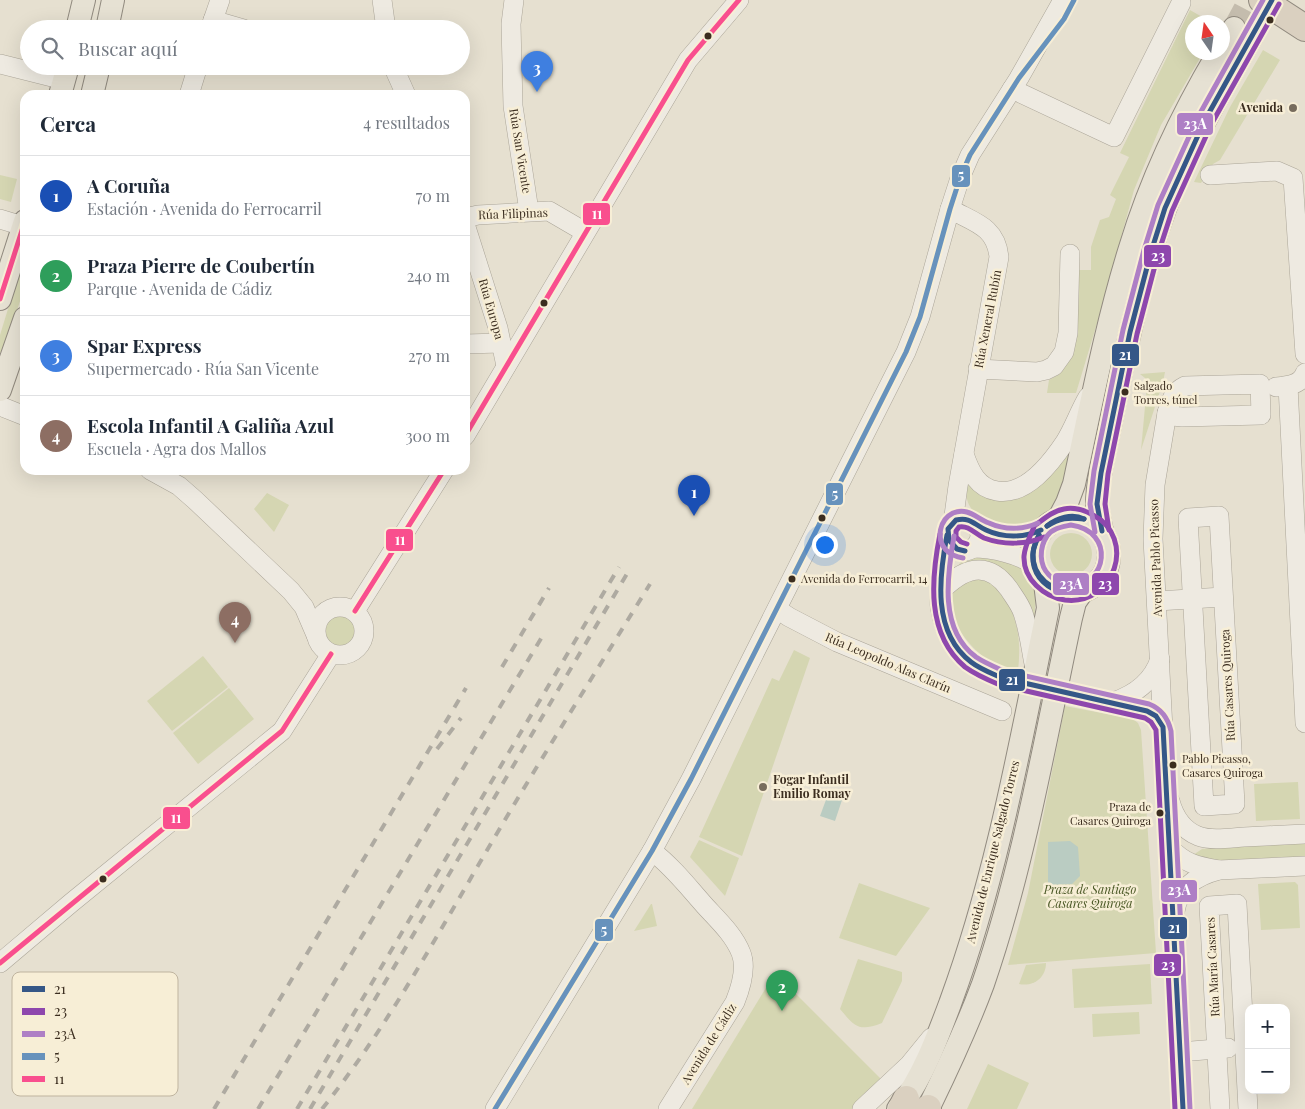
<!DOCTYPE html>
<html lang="es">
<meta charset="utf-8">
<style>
:root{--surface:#fff;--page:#f6f6f7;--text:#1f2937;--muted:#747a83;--line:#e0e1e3;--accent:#776c5d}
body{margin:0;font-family:"Playfair Display",serif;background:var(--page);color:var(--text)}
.controls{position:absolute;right:15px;bottom:15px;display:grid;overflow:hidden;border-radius:10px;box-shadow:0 5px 20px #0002}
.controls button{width:45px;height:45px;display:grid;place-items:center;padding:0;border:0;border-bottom:1px solid var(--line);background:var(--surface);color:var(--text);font:25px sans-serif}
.compass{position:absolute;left:1185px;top:15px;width:45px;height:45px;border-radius:50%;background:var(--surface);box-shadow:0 5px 20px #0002;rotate:347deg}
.you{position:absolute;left:824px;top:544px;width:18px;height:18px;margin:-12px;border:4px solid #fff;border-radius:50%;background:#1a73e8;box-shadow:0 0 0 8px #1a73e833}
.badge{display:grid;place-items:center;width:32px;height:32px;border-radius:50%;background:var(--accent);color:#fff;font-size:16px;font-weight:700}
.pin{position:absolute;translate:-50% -41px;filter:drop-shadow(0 1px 2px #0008)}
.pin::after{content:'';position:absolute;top:26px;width:18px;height:15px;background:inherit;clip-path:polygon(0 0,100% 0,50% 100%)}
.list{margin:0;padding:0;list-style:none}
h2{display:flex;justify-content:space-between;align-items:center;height:65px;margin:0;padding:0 20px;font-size:21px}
h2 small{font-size:16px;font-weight:400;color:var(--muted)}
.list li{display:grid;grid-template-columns:32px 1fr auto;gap:15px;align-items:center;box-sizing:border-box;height:80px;padding:0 20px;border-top:1px solid var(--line)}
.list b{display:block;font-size:19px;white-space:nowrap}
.list p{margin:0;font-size:16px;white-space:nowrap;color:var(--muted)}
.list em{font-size:16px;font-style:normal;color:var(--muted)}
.icon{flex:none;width:28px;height:28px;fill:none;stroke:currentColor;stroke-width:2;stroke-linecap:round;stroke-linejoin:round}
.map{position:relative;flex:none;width:1305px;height:1109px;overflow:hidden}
.search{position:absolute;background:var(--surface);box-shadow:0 5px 20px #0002;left:20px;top:20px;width:450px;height:55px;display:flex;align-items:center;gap:12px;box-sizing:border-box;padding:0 18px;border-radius:28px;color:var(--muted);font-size:19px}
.panel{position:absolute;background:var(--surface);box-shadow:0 5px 20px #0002;left:20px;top:90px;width:450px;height:385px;border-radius:15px}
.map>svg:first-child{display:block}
.green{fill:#d5d6b2}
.water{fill:#baccc2}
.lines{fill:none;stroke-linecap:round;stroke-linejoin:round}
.major-tunnel{stroke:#c4bcad;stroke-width:22;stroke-dasharray:22 11;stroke-linecap:butt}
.minor-casing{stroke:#aba598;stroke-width:20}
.major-casing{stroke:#918a7f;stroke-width:24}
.highway-casing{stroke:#918a7f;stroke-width:28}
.minor{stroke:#eeeae1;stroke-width:19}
.major{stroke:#e6e1d3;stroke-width:22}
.highway{stroke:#dad0c0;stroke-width:26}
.rail{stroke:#aeaaa1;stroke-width:4;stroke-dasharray:9 9;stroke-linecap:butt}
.bus-1-casing{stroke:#f7eed6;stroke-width:9}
.bus-2-casing{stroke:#f7eed6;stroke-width:9}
.bus-3-casing{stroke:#f7eed6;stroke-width:9}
.bus-4-casing{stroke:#f7eed6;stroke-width:9}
.bus-5-casing{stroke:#f7eed6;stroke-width:9}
.bus-1{stroke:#355787;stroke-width:5}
.bus-2{stroke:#8e47ad;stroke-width:5}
.bus-3{stroke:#ae7fc5;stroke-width:5}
.bus-4{stroke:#6792bc;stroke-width:5}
.bus-5{stroke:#f94f8e;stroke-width:5}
.bus-dot{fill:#3b2d1f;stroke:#f7eed6;stroke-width:2}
.poi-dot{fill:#776c5d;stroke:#f7eed6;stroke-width:2}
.labels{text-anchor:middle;stroke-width:5;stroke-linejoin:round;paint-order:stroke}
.bus-label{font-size:11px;fill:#3b2d1f;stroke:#f7eed6;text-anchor:start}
.poi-label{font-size:12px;font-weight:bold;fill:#3b2d1f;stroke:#f7eed6;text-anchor:end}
.street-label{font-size:12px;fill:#3b2d1f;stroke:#f7eed6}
.park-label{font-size:12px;font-style:italic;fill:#4a5825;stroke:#f7eed6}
.key{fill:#f7eed6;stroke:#bfb49f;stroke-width:1}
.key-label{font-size:14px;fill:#3b2d1f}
.line-badge{stroke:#f7eed6;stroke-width:2}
.badge-label{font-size:14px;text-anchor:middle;font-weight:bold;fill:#fff}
</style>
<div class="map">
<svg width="1305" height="1109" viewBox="0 0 1305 1109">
<rect width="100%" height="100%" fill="#e6e0d0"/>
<!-- green -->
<g class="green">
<path d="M1190 10 1211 22H1192V52L1203 53 1161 125 1134 190 1102 307 1076 393H1047L1049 380 1058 375 1065 366 1077 270H1091V247L1100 220 1109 217 1116 199 1110 195 1129 157 1120 153Z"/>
<path d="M1263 50 1280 60 1220 160 1213 164 1201 183 1194 182 1230 107Z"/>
<path d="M0 175 17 179 11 202 0 199Z"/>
<path d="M25 246V287L2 353 0 352V335L19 273Z"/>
<path d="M1165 372 1163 382 1141 450 1147 385 1145 378 1140 374Z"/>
<path d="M1070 443C1067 459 1065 486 1058 500 1052 510 1040 521 1028 524 1009 530 971 521 967 499 965 491 967 483 968 476L999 498Z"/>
<path d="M267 493 289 505 274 532 254 509Z"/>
<circle cx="1071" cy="554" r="21"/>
<path d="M978 555C1021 564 1041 568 1034 619L985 563C972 560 965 562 954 570L963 560Z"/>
<path d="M975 578C980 579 986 580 991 582 997 585 1002 593 1006 599 1019 622 1021 645 1018 671 1009 668 1000 666 992 662 968 649 947 618 950 591Z"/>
<circle cx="340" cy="631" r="16"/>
<path d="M794 650 810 658 742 856 699 837 772 678 779 681Z"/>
<path d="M203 656 228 687 172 731 147 701Z"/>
<path d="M229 688 254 719 198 764 173 733Z"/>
<path d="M1065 706 1133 719 1138 723 1141 730 1156 953 1008 965 1028 893Z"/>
<path d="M1298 782 1300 819 1256 821 1254 784Z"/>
<path d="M699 840 739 858 725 896 690 857Z"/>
<path d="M1305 843V859L1213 863 1190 857 1202 849 1212 848Z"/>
<path d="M1295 882 1298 885 1300 928 1261 930 1258 884Z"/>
<path d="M859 883 930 908 896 956 839 938Z"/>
<path d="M651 904H652L657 926 634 931Z"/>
<path d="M858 959 902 972V981L882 1023C859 1032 855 1027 840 1009Z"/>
<path d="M1046 963C1046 978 1033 987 1019 984L1026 965Z"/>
<path d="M1150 964 1152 1004 1074 1008 1072 969Z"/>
<path d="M775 973 882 1080 852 1109H692Z"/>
<path d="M1139 1012 1140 1034 1093 1037 1092 1014Z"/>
<path d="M988 1064 1029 1083 1017 1109H967Z"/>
</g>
<!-- water -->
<g class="water">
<path d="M830 789 844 794 835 821 820 816Z"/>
<path d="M1070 841 1078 847 1080 876 1072 884 1048 885V842Z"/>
</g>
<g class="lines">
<!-- major-tunnel -->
<g class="major-tunnel">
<path d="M1234 28 1249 0"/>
<path d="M1252 36 1272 0"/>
</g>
<defs>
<g id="minor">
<path d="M382 0 386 29"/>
<path d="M514 0 511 24 513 106 529 211"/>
<path d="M213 20 244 29"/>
<path d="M210 29 220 0"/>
<path d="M0 64 64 80"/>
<path d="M393 66 406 95"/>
<path d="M1012 89 1114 137 1181 3"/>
<path d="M189 95 198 66"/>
<path d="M1210 175 1277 171 1293 178 1305 354"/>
<path d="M950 209C973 222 996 226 999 257L958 486 953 523"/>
<path d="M465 218 478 215 549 211 585 232"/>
<path d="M0 219 23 226"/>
<path d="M465 224 498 328 506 366"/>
<path d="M465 344 501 343"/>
<path d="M978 369 1037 372 1046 370 1054 366 1064 352 1068 333 1070 254"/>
<path d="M1260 384 1261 415 1182 417 1173 416 1167 413C1171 400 1173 392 1185 386Z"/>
<path d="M1288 386 1305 723"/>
<path d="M1276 387C1287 386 1301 385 1305 373"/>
<path d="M0 406 25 416"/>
<path d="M1167 413 1155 485 1153 539 1183 1109"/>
<path d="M465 436 688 60 739 0"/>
<path d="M964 454C970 471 977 488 997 491 1026 496 1051 463 1065 442 1074 428 1079 412 1088 397"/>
<path d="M150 470 179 486 195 500 291 591 304 607 316 635"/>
<path d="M1219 516 1235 804 1204 806 1188 518Z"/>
<path d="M978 527C988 550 955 561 948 540 945 529 953 518 964 518 972 519 974 525 981 528 997 536 1024 539 1041 530"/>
<path d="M947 535C944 549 943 563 941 577 941 587 939 597 940 607 944 635 962 662 988 673 997 677 1007 679 1017 682"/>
<path d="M973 548C991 548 1021 554 1034 566"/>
<path d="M940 592C962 569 987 558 1009 589 1014 597 1020 604 1023 613 1029 630 1031 650 1035 669"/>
<path d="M1157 601 1223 597"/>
<circle cx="340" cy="631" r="24"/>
<path d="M777 609 789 617 837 642 1002 711"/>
<path d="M355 611 444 470"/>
<path d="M1071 693 1147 711 1157 716 1164 731"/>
<path d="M1113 702C1134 695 1153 681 1160 659"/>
<path d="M1170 801C1174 816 1183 830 1198 836 1212 841 1229 838 1244 837 1264 836 1285 835 1305 834"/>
<path d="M1169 847C1185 864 1197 866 1219 870"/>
<path d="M652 851C673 867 689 888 706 907 718 920 734 935 741 953 747 968 741 987 735 1002L668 1109"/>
<path d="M1175 911C1179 887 1196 876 1219 870L1305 866"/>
<path d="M0 963 71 903 282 731 331 654"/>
<path d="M1180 1052 1228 1048"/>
<path d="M495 1109 652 851 691 779 906 352 920 317 950 209 960 178 970 155 1019 78 1063 0"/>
<path d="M862 1109 909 1065 931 1038"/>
<path d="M1220 1109 1209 906 1237 904 1248 1109"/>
</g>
<g id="major">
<path d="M77 29 84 0"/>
<path d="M107 29 113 0"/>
<path d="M1222 46 1234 28"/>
<path d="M60 95 68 66"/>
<path d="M92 95 99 66"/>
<path d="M0 299 25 221"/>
<path d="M0 390 25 318"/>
<circle cx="1071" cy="555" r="38"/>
<path d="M1059 518 1067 503 1074 484C1091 405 1106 325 1130 248 1151 179 1182 114 1219 52"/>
<path d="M1102 531C1100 522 1098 514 1097 505 1097 475 1108 440 1113 411 1127 343 1141 275 1165 209 1187 149 1220 92 1252 36"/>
<path d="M898 1109C922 1080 938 1036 951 1001 996 878 1019 750 1045 623L1048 608 1045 583"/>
<path d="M928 1109C948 1068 967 1027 983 984 1024 865 1045 740 1071 618L1075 602 1082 592"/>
</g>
<g id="highway">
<path d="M1262 0 1305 28"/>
<path d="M901 1109 906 1099"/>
<path d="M928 1109V1108"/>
</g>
</defs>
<!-- minor casing -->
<use href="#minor" class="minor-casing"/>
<!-- major casing -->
<use href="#major" class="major-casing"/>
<!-- highway casing -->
<use href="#highway" class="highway-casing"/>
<!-- minor -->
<use href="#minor" class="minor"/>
<!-- major -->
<use href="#major" class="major"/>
<!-- highway -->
<use href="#highway" class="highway"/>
<!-- rail -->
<g class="rail">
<path d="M502 667 549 588"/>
<path d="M437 749 461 718"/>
<path d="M214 1109 466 688"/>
<path d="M258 1109 545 632"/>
<path d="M297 1109 619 567"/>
<path d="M310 1109 628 572"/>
<path d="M322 1109C390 1024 441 928 496 835 546 750 599 667 650 584"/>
</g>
<defs>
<g id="bus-1">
<path d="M1047 526C1057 518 1072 513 1084 519"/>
<path d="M1047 526C1059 518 1069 517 1084 519"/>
<path d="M1102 531 1097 504 1101 473 1130 332 1151 252 1165 208 1205 120 1272 0"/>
<path d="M947 535C939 577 932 632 971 662 980 669 991 673 1002 678L1147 711 1156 716 1163 727 1183 1109"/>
<path d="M1039 535C1037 540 1033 548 1033 554 1032 577 1052 592 1075 592 1080 591 1086 589 1091 587"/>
<path d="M1039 535C1018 572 1054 606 1091 587"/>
<path d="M965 551 957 549 949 540 948 529 956 520C971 517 973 524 986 530 1003 538 1024 538 1041 530"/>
</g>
<g id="bus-2">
<path d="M1034 527C1030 537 1025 545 1024 556 1023 579 1044 597 1065 600 1115 606 1137 538 1093 515 1084 510 1074 507 1064 509 1053 511 1045 518 1037 524"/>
<path d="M1109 530 1105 504 1108 474 1137 334 1158 254 1172 211 1212 123 1279 4"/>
<path d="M940 534C931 579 926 634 965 667 976 675 988 680 1000 685L1145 718 1151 722 1156 730 1175 1109"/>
<path d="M967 544 961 542 956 537V531L959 527C969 525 975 534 984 538 1003 545 1026 545 1044 537"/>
</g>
<g id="bus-3">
<path d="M1071 525C1116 531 1107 587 1070 584 1062 583 1054 581 1049 575 1039 565 1039 548 1047 536 1053 528 1062 527 1071 525Z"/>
<path d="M1095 532 1090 504 1094 471 1123 330 1144 250 1158 205 1198 117 1263 0"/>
<path d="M954 536C947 576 939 630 976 657 985 663 995 667 1004 671L1149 704C1162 709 1168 718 1171 731L1190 1109"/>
<path d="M963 558C957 557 951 555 946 550 936 539 939 520 953 513 968 507 976 518 989 523 1004 530 1023 530 1038 523"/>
</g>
<path id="bus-4" d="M495 1109 652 851 691 779 906 352 920 317 950 209 960 178 970 155 1019 78 1064 19 1074 0"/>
<g id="bus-5">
<path d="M0 299 25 221"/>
<path d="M465 436 688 60 739 0"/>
<path d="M355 611 444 470"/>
<path d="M0 963 282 731 331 654"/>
</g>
</defs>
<!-- bus-1 casing -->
<use href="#bus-1" class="bus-1-casing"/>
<!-- bus-2 casing -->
<use href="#bus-2" class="bus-2-casing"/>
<!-- bus-3 casing -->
<use href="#bus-3" class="bus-3-casing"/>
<!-- bus-4 casing -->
<use href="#bus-4" class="bus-4-casing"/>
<!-- bus-5 casing -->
<use href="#bus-5" class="bus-5-casing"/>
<!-- bus-1 -->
<use href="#bus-1" class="bus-1"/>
<!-- bus-2 -->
<use href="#bus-2" class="bus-2"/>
<!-- bus-3 -->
<use href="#bus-3" class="bus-3"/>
<!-- bus-4 -->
<use href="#bus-4" class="bus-4"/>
<!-- bus-5 -->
<use href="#bus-5" class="bus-5"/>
</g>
<!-- markers -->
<g class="bus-dot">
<circle cx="1270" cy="20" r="4.5"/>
<circle cx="708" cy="36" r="4.5"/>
<circle cx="544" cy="303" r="4.5"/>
<circle cx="1125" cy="392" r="4.5"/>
<circle cx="822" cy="518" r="4.5"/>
<circle cx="792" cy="579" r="4.5"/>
<circle cx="1173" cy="765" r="4.5"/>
<circle cx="1160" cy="813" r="4.5"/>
<circle cx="103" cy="879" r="4.5"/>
</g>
<g class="poi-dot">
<circle cx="1293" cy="108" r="5"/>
<circle cx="763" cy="787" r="5"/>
</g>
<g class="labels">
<!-- bus labels -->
<g class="bus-label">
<text x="1134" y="390">Salgado<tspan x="1134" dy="14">Torres, túnel</tspan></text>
<text x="801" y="583">Avenida do Ferrocarril, 14</text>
<text x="1182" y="763">Pablo Picasso,<tspan x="1182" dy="14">Casares Quiroga</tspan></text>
<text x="1151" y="811" text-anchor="end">Praza de<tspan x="1151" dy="14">Casares Quiroga</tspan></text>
</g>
<!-- poi labels -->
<g class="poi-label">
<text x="1283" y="112">Avenida</text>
<text x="773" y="784" text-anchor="start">Fogar Infantil<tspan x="773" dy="14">Emilio Romay</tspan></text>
</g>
<!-- street labels -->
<g class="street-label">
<text transform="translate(520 151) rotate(81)" y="4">Rúa San Vicente</text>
<text transform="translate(513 214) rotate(-2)" y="4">Rúa Filipinas</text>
<text transform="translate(491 309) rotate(74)" y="4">Rúa Europa</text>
<text transform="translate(988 319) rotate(-79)" y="4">Rúa Xeneral Rubín</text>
<text transform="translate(1156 558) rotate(-92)" y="4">Avenida Pablo Picasso</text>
<text transform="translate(888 663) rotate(23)" y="4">Rúa Leopoldo Alas Clarín</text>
<text transform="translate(1228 685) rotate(-93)" y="4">Rúa Casares Quiroga</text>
<text transform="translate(993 852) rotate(-76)" y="4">Avenida de Enrique Salgado Torres</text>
<text transform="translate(1213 967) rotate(-93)" y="4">Rúa María Casares</text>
<text transform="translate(709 1044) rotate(-58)" y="4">Avenida de Cádiz</text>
</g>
<!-- park labels -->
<g class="park-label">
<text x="1090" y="894">Praza de Santiago<tspan x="1090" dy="14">Casares Quiroga</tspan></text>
</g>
</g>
<!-- legend -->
<rect x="12" y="972" width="166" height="124" rx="8" class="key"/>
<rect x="22" y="986" width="23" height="6" fill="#355787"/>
<rect x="22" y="1008" width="23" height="7" fill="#8e47ad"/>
<rect x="22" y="1031" width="23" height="6" fill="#ae7fc5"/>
<rect x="22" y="1053" width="23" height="7" fill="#6792bc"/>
<rect x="22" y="1076" width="23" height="6" fill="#f94f8e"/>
<g class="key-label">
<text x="54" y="994">21</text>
<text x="54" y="1016">23</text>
<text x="54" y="1039">23A</text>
<text x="54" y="1061">5</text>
<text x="54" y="1084">11</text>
</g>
<g class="line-badge">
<rect x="1176" y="112" width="38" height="24" rx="5" fill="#ae7fc5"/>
<rect x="951" y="164" width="20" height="24" rx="5" fill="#6792bc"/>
<rect x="582" y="202" width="29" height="24" rx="5" fill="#f94f8e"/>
<rect x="1143" y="244" width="29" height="24" rx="5" fill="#8e47ad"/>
<rect x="1111" y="343" width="29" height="24" rx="5" fill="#355787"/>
<rect x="825" y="482" width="19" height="24" rx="5" fill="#6792bc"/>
<rect x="385" y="528" width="29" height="24" rx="5" fill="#f94f8e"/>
<rect x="1091" y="572" width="29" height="24" rx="5" fill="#8e47ad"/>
<rect x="1052" y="572" width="38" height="24" rx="5" fill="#ae7fc5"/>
<rect x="998" y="668" width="28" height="24" rx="5" fill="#355787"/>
<rect x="162" y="806" width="29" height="24" rx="5" fill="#f94f8e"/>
<rect x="1160" y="879" width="38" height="24" rx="5" fill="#ae7fc5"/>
<rect x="1159" y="916" width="29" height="24" rx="5" fill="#355787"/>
<rect x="594" y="918" width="20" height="24" rx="5" fill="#6792bc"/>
<rect x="1153" y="953" width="29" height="24" rx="5" fill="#8e47ad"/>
</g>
<g class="badge-label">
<text x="1195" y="129">23A</text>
<text x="961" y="180">5</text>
<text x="597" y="219">11</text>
<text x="1158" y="261">23</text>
<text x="1125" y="360">21</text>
<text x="835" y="499">5</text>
<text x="400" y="545">11</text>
<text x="1105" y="589">23</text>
<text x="1071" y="589">23A</text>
<text x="1012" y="685">21</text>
<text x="176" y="823">11</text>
<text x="1179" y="895">23A</text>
<text x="1174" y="933">21</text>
<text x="604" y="935">5</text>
<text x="1168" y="970">23</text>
</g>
</svg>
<div class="controls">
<button>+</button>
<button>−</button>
</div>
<svg class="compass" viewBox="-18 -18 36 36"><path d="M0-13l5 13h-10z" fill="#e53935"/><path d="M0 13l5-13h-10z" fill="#747a83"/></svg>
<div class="you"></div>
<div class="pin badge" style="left:694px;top:516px;background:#1a4fb4">1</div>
<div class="pin badge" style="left:782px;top:1011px;background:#2e9e5b">2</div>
<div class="pin badge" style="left:537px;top:92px;background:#3f7fe0">3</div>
<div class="pin badge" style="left:235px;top:643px;background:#8d6e63">4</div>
<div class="search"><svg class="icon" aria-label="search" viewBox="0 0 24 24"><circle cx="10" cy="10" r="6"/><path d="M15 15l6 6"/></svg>Buscar aquí</div>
<section class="panel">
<h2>Cerca<small>4 resultados</small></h2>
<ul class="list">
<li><span class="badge" style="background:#1a4fb4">1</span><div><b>A Coruña</b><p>Estación · Avenida do Ferrocarril</p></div><em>70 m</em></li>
<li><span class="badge" style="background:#2e9e5b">2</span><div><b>Praza Pierre de Coubertín</b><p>Parque · Avenida de Cádiz</p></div><em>240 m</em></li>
<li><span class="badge" style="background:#3f7fe0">3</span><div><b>Spar Express</b><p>Supermercado · Rúa San Vicente</p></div><em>270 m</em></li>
<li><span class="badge" style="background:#8d6e63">4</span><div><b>Escola Infantil A Galiña Azul</b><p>Escuela · Agra dos Mallos</p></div><em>300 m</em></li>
</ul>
</section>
</div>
